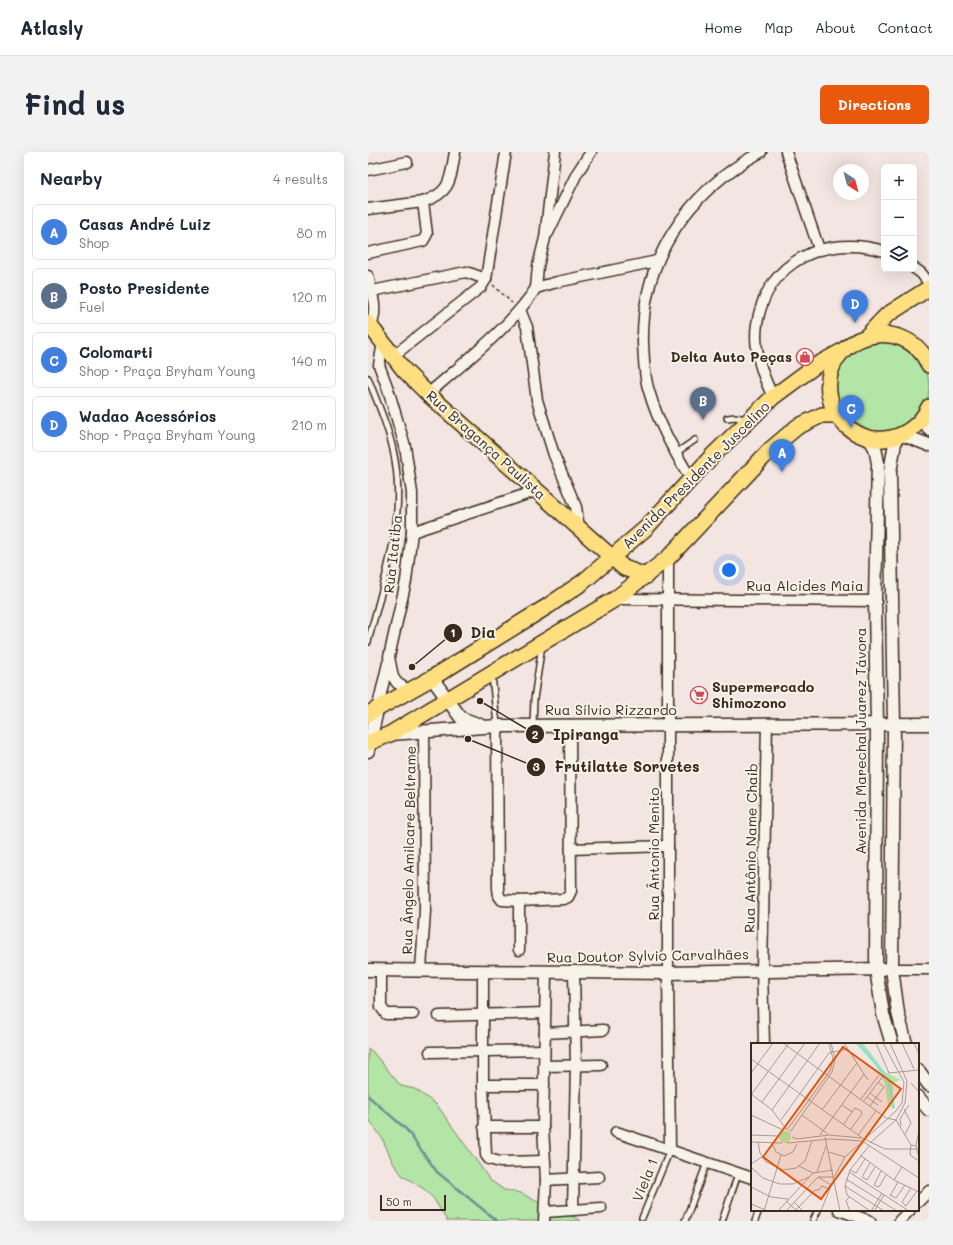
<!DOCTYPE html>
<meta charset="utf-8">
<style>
:root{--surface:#fff;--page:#f2f2f3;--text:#1f2937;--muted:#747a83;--line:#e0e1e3;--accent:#ea580c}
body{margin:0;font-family:Mali,sans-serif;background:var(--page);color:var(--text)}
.controls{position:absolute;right:12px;top:12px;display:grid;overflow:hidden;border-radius:6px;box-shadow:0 4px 16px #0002}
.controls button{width:36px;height:36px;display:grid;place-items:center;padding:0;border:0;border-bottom:1px solid var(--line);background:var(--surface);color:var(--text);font:20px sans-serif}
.compass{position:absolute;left:465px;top:12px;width:36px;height:36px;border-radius:50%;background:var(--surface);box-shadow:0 4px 16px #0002;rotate:144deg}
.scale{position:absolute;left:12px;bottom:10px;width:66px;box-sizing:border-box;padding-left:4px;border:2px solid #3b2a1e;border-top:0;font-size:11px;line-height:14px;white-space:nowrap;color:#3b2a1e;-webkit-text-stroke:3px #f7f3e8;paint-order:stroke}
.you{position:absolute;left:361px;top:418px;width:14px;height:14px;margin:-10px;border:3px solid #fff;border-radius:50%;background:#1a73e8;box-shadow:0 0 0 6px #1a73e833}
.badge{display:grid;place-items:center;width:26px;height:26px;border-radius:50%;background:var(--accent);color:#fff;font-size:13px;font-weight:700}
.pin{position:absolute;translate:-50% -33px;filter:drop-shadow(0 1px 2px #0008)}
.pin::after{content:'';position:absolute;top:21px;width:14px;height:12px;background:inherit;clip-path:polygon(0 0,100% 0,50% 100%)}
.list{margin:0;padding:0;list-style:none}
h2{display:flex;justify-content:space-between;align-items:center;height:52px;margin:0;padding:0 16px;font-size:17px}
h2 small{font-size:13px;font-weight:400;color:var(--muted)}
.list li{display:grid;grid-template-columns:26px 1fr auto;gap:12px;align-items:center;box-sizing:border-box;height:56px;margin:0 8px 8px;padding:0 8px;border:1px solid var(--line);border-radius:6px}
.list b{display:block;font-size:15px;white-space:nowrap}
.list p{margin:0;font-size:13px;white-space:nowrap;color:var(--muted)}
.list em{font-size:13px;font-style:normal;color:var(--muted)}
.icon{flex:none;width:22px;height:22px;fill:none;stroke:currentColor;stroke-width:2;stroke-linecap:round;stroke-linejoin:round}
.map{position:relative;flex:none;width:561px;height:1069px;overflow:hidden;border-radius:6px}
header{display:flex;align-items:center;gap:24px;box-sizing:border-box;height:56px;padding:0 20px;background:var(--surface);border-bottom:1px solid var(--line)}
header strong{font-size:19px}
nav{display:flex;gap:22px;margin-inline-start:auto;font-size:14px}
.intro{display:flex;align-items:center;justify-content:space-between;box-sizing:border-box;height:96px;padding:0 24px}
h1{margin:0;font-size:28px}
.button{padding:10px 18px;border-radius:6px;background:var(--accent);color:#fff;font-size:14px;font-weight:700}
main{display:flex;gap:24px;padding:0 24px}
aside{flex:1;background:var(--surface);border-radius:6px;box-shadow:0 4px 16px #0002}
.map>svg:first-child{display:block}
.green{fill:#b3e5a6;stroke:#778862}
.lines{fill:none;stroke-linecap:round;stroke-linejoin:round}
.stream{stroke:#6b9595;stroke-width:2.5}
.service-casing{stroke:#3b2a1e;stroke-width:8}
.minor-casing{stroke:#3b2a1e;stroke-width:13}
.tertiary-casing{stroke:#3b2a1e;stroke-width:15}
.primary-casing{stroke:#3b2a1e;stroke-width:18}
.path{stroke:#3b2a1e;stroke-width:1.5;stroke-dasharray:3 3;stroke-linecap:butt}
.service{stroke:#f7f3e8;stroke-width:5}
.minor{stroke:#f7f3e8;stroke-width:10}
.tertiary{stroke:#f7f3e8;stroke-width:12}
.primary{stroke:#fedf80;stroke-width:15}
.labels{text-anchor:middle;stroke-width:4;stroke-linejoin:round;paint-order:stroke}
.poi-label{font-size:14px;font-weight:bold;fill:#3b2a1e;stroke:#f7f3e8;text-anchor:end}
.street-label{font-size:14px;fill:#3b2a1e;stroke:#f7f3e8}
.inset-river{fill:none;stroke:#8bdce4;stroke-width:2}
.inset-road{fill:none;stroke:#a99a94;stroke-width:1}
.view{fill:#df570d;fill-opacity:0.15;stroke:#df570d;stroke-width:2}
.inset-edge{fill:none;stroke:#3b2a1e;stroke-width:2}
.leader{fill:none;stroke:#3b2a1e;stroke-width:1.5}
.callout-dot{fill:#3b2a1e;stroke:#f7f3e8;stroke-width:1.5}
.mark-label{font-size:12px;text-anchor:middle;font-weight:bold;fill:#fff}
.callout-label{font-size:15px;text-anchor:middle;font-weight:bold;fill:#3b2a1e;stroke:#f7f3e8;stroke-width:4;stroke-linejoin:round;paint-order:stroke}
</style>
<header>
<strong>Atlasly</strong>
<nav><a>Home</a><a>Map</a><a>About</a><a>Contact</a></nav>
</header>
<div class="intro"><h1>Find us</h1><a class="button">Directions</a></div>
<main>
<aside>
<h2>Nearby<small>4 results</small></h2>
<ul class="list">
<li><span class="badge" style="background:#3f7fe0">A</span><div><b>Casas André Luiz</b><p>Shop</p></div><em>80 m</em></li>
<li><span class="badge" style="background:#5c6f8a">B</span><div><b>Posto Presidente</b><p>Fuel</p></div><em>120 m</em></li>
<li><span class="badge" style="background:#3f7fe0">C</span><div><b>Colomarti</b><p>Shop · Praça Bryham Young</p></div><em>140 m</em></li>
<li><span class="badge" style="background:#3f7fe0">D</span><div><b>Wadao Acessórios</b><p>Shop · Praça Bryham Young</p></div><em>210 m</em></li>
</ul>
</aside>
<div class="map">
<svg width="561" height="1069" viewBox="0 0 561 1069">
<rect width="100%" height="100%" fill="#f3e5e2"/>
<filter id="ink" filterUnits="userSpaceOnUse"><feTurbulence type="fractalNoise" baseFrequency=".025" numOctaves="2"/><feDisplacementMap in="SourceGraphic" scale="8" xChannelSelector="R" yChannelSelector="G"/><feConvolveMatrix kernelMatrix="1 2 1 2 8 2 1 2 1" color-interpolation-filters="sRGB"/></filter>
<g filter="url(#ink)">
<!-- green -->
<g class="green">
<circle cx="514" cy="235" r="47"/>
<path d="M0 897 4 899 33 934 47 937 69 953 122 1028 136 1038 153 1041 177 1054 191 1056 213 1069H79L66 1047 56 1037 34 1023 25 1011 14 986 0 966Z"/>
</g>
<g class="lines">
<!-- stream -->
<path class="stream" d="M0 944 38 977 69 1020 129 1069"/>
<defs>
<g id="service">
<path d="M0 226C9 250 20 273 25 298 40 363 16 428 0 490"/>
<path d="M359 266 367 265 378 267"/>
<path d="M308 301 327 288"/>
<path d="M124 523 129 573"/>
<path d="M165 573 166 547 174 493"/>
<path d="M274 1066 302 998"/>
<path d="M317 1069 339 1011"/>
<path d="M354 1069 370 1022"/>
<path d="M387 1069 391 1058"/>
<path d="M445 1069 450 1058"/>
</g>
<g id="minor">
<path d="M418 0 451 97"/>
<path d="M0 18 39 10"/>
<path d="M0 57 55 50"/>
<path d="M180 81 209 21 223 0"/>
<path d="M0 101 55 89 59 82 55 50C84 40 82 27 87 0"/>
<path d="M546 116 553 121 561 131"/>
<path d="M0 124C4 141 10 158 3 174"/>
<path d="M168 136 170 114 177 86 187 0"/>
<path d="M4 139 98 120 118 127"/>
<path d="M152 158 159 175 169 248 186 303 208 355 211 376"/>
<path d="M15 190 11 213 20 237 37 294 44 341V380L38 429 21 505 25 525 29 531 42 539"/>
<path d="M25 204 113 135 118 127 138 0"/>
<path d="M60 242C95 211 143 175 168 136L189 130 289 109"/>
<path d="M405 245C394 223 385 197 389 172 399 108 458 82 516 99"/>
<path d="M323 327C306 299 290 271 281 239 276 225 276 207 275 191 273 107 320 39 393 0"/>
<path d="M44 380 168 339"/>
<path d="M300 406V821L302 998"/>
<path d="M247 447 507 449"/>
<path d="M9 558 20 511"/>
<path d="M129 574 130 736 131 744 134 748 151 749 196 747 200 745 203 739 202 573"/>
<path d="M203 697 300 694"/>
<path d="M151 749V798"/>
<path d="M53 817 57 759 56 579"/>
<path d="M524 817H561"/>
<path d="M13 818V855L18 862H45"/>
<path d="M115 819V933L118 1003 121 1007 132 1010 176 1009"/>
<path d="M71 864 177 861"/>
<path d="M177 881 235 878"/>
<path d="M396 892 394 818 399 572"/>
<path d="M62 900 176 898"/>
<path d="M176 914 233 913"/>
<path d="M115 933H176"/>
<path d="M116 975H175"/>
<path d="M248 980 384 1026"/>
<path d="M178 1028 231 1025"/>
<path d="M550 1050 561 1039"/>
<path d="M205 1058 208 913 206 821"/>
<path d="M471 1058 502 1069"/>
<path d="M177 1060 233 1056"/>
<path d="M176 1069 178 1028 175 975 178 821"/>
<path d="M531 1069 542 1058"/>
</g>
<g id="tertiary">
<path d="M556 266 561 277"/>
<path d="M535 283 561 293"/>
<path d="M528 285 522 320 526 573 524 817 530 861 538 892"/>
<path d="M501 286 507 296 510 311 507 449 509 573 508 817 515 862 524 892"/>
<path d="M64 526 93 566 112 573"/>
<path d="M23 582 129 574 561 572"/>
<path d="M0 599 9 558"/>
<path d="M0 818 300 821 515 817"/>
<path d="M550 918 561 933"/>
<path d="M550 945 561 958"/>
</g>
<g id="primary">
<path d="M0 171 36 218 60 242 256 416 278 424"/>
<path d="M499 184 519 163 561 136"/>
<path d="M561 213C537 159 454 182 461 241 463 254 468 264 477 273 487 282 502 289 516 287 535 286 553 273 561 255"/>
<path d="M0 562 64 526 180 454 215 430 278 376 344 304 405 245 447 214 474 199"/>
<path d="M0 591 22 582 247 447 300 406 403 297 429 275 454 263H468"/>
</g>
</defs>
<!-- service casing -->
<use href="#service" class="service-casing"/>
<!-- minor casing -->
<use href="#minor" class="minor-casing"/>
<!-- tertiary casing -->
<use href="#tertiary" class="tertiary-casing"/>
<!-- primary casing -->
<use href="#primary" class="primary-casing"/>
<!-- path -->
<path class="path" d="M125 133 144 151"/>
<!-- service -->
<use href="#service" class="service"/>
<!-- minor -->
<use href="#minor" class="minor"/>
<!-- tertiary -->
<use href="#tertiary" class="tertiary"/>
<!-- primary -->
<use href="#primary" class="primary"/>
</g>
</g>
<!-- icons -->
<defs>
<symbol id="shop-ring" viewBox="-11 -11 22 22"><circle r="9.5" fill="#f7f3e8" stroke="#d1495b" stroke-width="1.5"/><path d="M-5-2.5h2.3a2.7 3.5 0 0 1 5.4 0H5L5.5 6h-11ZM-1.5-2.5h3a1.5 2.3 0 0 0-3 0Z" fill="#d1495b"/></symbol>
<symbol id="supermarket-ring" viewBox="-11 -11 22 22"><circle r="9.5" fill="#f7f3e8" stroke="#d1495b" stroke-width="1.5"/><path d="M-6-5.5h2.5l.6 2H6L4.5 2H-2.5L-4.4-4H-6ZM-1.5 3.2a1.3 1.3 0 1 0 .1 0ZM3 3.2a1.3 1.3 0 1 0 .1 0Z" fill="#d1495b"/></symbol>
</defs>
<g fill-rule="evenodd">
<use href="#shop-ring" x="427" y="195" width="20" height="20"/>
<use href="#supermarket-ring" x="321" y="533" width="20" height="20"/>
</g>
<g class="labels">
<!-- poi labels -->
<g class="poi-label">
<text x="424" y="210">Delta Auto Peças</text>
<text x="344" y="540" text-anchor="start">Supermercado<tspan x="344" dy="16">Shimozono</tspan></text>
</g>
<!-- street labels -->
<g class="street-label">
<text transform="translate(118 293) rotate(42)" y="5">Rua Bragança Paulista</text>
<text transform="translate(328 323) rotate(-45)" y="5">Avenida Presidente Juscelino</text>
<text transform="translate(25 402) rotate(-84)" y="5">Rua Itatiba</text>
<text x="437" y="439">Rua Alcides Maia</text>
<text x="243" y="563">Rua Sílvio Rizzardo</text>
<text transform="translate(493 589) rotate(-90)" y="5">Avenida Marechal Juarez Távora</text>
<text transform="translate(383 696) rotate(-89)" y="5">Rua Antônio Name Chaib</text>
<text transform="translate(41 698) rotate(-89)" y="5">Rua Ângelo Amilcare Beltrame</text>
<text transform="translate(286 702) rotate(-90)" y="5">Rua Ântonio Menito</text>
<text transform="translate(280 804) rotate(-1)" y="5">Rua Doutor Sylvio Carvalhães</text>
<text transform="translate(277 1028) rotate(-68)" y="5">Viela 1</text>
</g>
</g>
<!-- overview -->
<g transform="translate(383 891)">
<rect width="168" height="168" fill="#f3e5e2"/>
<path d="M104 0H112L134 29 150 37 142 40 143 66 137 63 134 41 125 23ZM28 94a6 6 0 1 1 12 0a6 6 0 1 1-12 0Z" fill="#b3e5a6"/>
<path class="inset-river" d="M108 0 137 36 143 65"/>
<path class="inset-road" d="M32 0 135 75 145 77M93 0 117 37M125 0 138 30 168 27M151 0 163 26M163 0 168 11M0 16 110 94M0 30 22 0M160 40 168 49M119 50 131 59M0 51 21 67 36 87M0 52 38 0M116 54 127 62M110 56 128 32M113 58 132 33M11 59 54 0M91 62 101 69M119 63 133 44 127 39M153 66 160 80 154 91M21 67 69 0M71 67 106 20M0 72 32 87M51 72 77 91M30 77 78 10 96 6M145 77 160 102M92 82 104 65 110 68 111 71 99 87M150 83 149 76 158 62M36 87 79 28 82 16 78 0M39 89 81 29 84 16 80 0M0 92 27 93M69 92 113 31M107 92 125 68M41 94 46 96 78 92 111 95 134 106H168M74 94 89 168M0 99 31 100M7 99 9 110 15 119 32 127 45 125 54 118 61 98M21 100 25 109 33 113 42 109 46 101M36 100 80 96 111 98 168 135M119 100 145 77 154 60 156 38 139 0M118 103 99 127 94 143 96 152 119 168M165 103 168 87M78 109 94 114M109 112 143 137 168 149M168 115 165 103 160 102 159 112 168 118M119 120 111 134 116 137 124 124M0 121 11 114M48 123 62 130 82 127M0 124 12 135 29 141H42L58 134M99 127 105 130 114 116M130 128 123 142 128 144 135 132M66 129 75 103M98 129 158 168M67 134 80 142M82 136 94 114 144 69 151 60 153 39 132 0M95 136 146 168M143 137 151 124M94 143 133 168M0 144 20 154 37 156M160 145 151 159 155 163 166 148M139 152 145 155 154 142M139 153 147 139M98 154 95 158 99 168M35 158 45 167M43 159 52 168M0 161 17 168M13 168 30 112M27 168 62 130M35 168 67 134H82M44 168 64 147H68L71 143 78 146M70 168 82 138M120 168 131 150M123 168 133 152"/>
<path class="view" d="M92 4 150 46 70 156 12 114Z"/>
<rect width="168" height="168" class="inset-edge"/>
</g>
<!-- callouts -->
<path class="leader" d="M44 515L85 481M112 549L167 582M100 587L168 615"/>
<g class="callout-dot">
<circle cx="44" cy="515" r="4"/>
<circle cx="112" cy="549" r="4"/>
<circle cx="100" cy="587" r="4"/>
<circle cx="85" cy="481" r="10"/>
<circle cx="167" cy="582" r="10"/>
<circle cx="168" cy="615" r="10"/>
</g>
<g class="mark-label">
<text x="85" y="485">1</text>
<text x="167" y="587">2</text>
<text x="168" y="619">3</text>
</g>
<g class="callout-label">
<text x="115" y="486">Dia</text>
<text x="218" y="588">Ipiranga</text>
<text x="259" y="620">Frutilatte Sorvetes</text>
</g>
</svg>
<div class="controls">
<button>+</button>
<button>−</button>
<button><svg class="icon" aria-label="layers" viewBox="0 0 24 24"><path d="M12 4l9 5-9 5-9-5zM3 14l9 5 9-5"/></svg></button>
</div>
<svg class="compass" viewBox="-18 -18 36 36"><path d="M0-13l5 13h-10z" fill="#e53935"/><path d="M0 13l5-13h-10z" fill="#747a83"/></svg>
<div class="scale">50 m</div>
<div class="you"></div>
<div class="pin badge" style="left:414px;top:320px;background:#3f7fe0">A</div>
<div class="pin badge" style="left:335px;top:268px;background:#5c6f8a">B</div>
<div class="pin badge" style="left:483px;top:276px;background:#3f7fe0">C</div>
<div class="pin badge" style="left:487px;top:171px;background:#3f7fe0">D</div>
</div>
</main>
